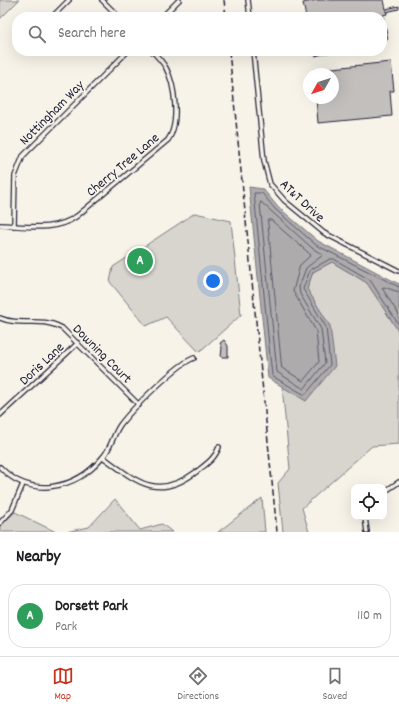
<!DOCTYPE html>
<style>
:root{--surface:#fff;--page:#f2f2f2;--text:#202124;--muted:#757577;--line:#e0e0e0;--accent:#c8321e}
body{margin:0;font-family:Dekko,sans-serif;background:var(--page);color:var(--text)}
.controls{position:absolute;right:12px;bottom:12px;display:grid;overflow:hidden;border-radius:8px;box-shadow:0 4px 16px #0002}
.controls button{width:36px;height:36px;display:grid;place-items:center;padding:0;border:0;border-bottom:1px solid var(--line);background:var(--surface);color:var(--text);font:20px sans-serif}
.compass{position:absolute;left:303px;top:68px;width:36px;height:36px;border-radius:50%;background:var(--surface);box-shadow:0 4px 16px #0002;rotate:231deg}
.you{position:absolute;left:213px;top:281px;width:14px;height:14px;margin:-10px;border:3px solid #fff;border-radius:50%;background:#1a73e8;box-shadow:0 0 0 6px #1a73e833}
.badge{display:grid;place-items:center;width:26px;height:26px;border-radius:50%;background:var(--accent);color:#fff;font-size:13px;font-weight:700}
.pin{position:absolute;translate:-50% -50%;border:2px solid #fff;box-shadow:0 1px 4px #0006}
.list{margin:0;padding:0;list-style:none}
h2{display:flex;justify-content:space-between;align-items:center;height:52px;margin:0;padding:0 16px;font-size:17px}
h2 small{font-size:13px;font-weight:400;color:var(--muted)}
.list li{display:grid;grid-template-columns:26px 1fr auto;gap:12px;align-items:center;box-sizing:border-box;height:64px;margin:0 8px 8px;padding:0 8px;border:1px solid var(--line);border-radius:16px}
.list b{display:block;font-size:15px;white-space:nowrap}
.list p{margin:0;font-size:13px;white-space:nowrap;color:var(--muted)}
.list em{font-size:13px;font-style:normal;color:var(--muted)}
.icon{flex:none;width:22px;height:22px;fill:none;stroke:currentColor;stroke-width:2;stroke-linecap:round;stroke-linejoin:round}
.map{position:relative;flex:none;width:399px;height:532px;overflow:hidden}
.search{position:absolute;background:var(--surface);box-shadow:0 4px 16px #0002;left:12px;right:12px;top:12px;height:44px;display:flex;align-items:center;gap:10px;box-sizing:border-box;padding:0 14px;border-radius:16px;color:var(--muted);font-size:15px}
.sheet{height:124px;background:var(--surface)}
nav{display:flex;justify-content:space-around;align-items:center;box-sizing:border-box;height:56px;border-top:1px solid var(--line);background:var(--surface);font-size:11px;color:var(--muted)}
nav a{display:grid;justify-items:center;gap:2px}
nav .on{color:var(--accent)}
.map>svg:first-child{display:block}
.green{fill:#d8d5cf;stroke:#7d7c85}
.water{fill:#aeabad;stroke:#76747f}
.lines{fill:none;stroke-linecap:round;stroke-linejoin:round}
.shore{stroke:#5a5969;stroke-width:1}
.building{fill:#c2bfbd;stroke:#22223b}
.street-casing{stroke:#22223b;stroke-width:6}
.street{stroke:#f7f3e8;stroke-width:3.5}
.rail{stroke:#22223b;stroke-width:1.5;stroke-dasharray:6 3;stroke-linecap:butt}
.labels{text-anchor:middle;stroke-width:3.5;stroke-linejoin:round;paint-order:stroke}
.street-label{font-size:14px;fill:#22223b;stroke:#f7f3e8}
</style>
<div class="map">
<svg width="399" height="532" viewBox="0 0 399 532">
<rect width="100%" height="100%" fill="#f7f3e8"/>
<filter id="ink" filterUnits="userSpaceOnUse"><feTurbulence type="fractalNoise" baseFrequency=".025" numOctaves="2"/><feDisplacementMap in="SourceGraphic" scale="8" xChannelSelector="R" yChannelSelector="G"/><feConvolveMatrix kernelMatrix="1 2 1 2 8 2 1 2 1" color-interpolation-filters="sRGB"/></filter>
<g filter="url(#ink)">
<!-- green -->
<g class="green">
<path d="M0 0H19L0 19Z"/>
<path d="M195 213 231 221 241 315 199 352 166 317 146 326 110 282 113 267Z"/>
<path d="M332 262 367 283 399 332V444L372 446 302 508 309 532H283L278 483 290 469 282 386 306 401 330 326 307 289 313 272Z"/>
<path d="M262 498 265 532H218Z"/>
<path d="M115 499 140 530 162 524 172 532H66L89 527Z"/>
<path d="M15 512 56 532H0V526Z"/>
</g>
<!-- water -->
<path class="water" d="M249 187 263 189 277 206 318 241 399 284V332L367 283 332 262 313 272 307 289 330 326 335 366 306 401 268 378Z"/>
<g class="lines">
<!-- shore -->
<g class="shore">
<path d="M261 202 312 248 323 255 306 268 299 287 300 294 321 329 325 363 304 389 277 372 260 204Z"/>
<path d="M268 220H271L311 255 300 265 293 291 316 331 319 362 303 381 282 368Z"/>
<path d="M399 287 316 245 275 209 262 193H254L272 376 305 395 330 365 326 327 303 289 310 270 330 259H334L370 280 399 325"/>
<path d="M399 292 384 287 382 288 399 315"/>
</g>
</g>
<!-- building -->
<g class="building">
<path d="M317 0H384L387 14 383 15 388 39 382 41V17H306L303 3Z"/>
<path d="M399 6V9L386 12V9Z"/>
<path d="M314 51H335L315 56Z"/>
<path d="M391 62 394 91H390L392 116 318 123 316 98H333V74H313V70Z"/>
<path d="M224 340 228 346V357H221L222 347 220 343Z"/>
</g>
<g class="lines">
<defs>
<g id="street">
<path d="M102 0 119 17"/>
<path d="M248 0 250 17"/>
<path d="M52 17 69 0"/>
<path d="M162 17 179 0"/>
<path d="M253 51 264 161 270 184 285 201 324 233 399 271"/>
<path d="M0 225C26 226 55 232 77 216L168 140C180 123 175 85 166 68 162 61 157 56 152 51"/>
<path d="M14 226 15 176 23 156 128 51"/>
<path d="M0 318C21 327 40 316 62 328L139 405"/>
<path d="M0 415 78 343"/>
<path d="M103 457C137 482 157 501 196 472 205 465 215 459 219 447"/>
<path d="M0 467C30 499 76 490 103 457 111 448 113 435 120 425 131 410 177 364 194 358"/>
<path d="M384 492 399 482"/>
<path d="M365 517 367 532"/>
<path d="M0 523 12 510 23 484"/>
</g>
</defs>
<!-- street casing -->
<use href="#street" class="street-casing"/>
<!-- street -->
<use href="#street" class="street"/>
<!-- rail -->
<g class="rail">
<path d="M224 0 226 17"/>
<path d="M229 51 277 532"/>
</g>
</g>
</g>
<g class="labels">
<!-- street labels -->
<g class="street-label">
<text transform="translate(51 112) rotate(-45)" y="5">Nottingham Way</text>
<text transform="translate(122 164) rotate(-40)" y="5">Cherry Tree Lane</text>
<text transform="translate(303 200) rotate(43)" y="5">AT&amp;T Drive</text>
<text transform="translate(103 353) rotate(45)" y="5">Downing Court</text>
<text transform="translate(41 363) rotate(-43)" y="5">Doris Lane</text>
</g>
</g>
</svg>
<div class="controls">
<button><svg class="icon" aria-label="locate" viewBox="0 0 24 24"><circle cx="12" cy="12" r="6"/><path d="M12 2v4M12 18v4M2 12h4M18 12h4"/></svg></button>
</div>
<svg class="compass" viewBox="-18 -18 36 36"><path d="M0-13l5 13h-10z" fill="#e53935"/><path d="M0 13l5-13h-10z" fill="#757577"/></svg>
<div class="you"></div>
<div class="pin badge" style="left:140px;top:261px;background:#2e9e5b">A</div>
<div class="search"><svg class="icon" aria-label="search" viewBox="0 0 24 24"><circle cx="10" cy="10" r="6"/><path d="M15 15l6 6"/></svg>Search here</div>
</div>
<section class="sheet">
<h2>Nearby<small></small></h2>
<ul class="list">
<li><span class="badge" style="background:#2e9e5b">A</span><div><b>Dorsett Park</b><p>Park</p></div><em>110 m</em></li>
</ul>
</section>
<nav>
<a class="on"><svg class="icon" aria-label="map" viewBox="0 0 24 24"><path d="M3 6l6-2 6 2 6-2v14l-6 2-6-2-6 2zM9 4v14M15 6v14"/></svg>Map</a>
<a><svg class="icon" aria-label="directions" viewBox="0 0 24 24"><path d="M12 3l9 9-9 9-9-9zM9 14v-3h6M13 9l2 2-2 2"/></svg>Directions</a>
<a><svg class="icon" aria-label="saved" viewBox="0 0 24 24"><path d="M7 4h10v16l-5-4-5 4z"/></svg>Saved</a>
</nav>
